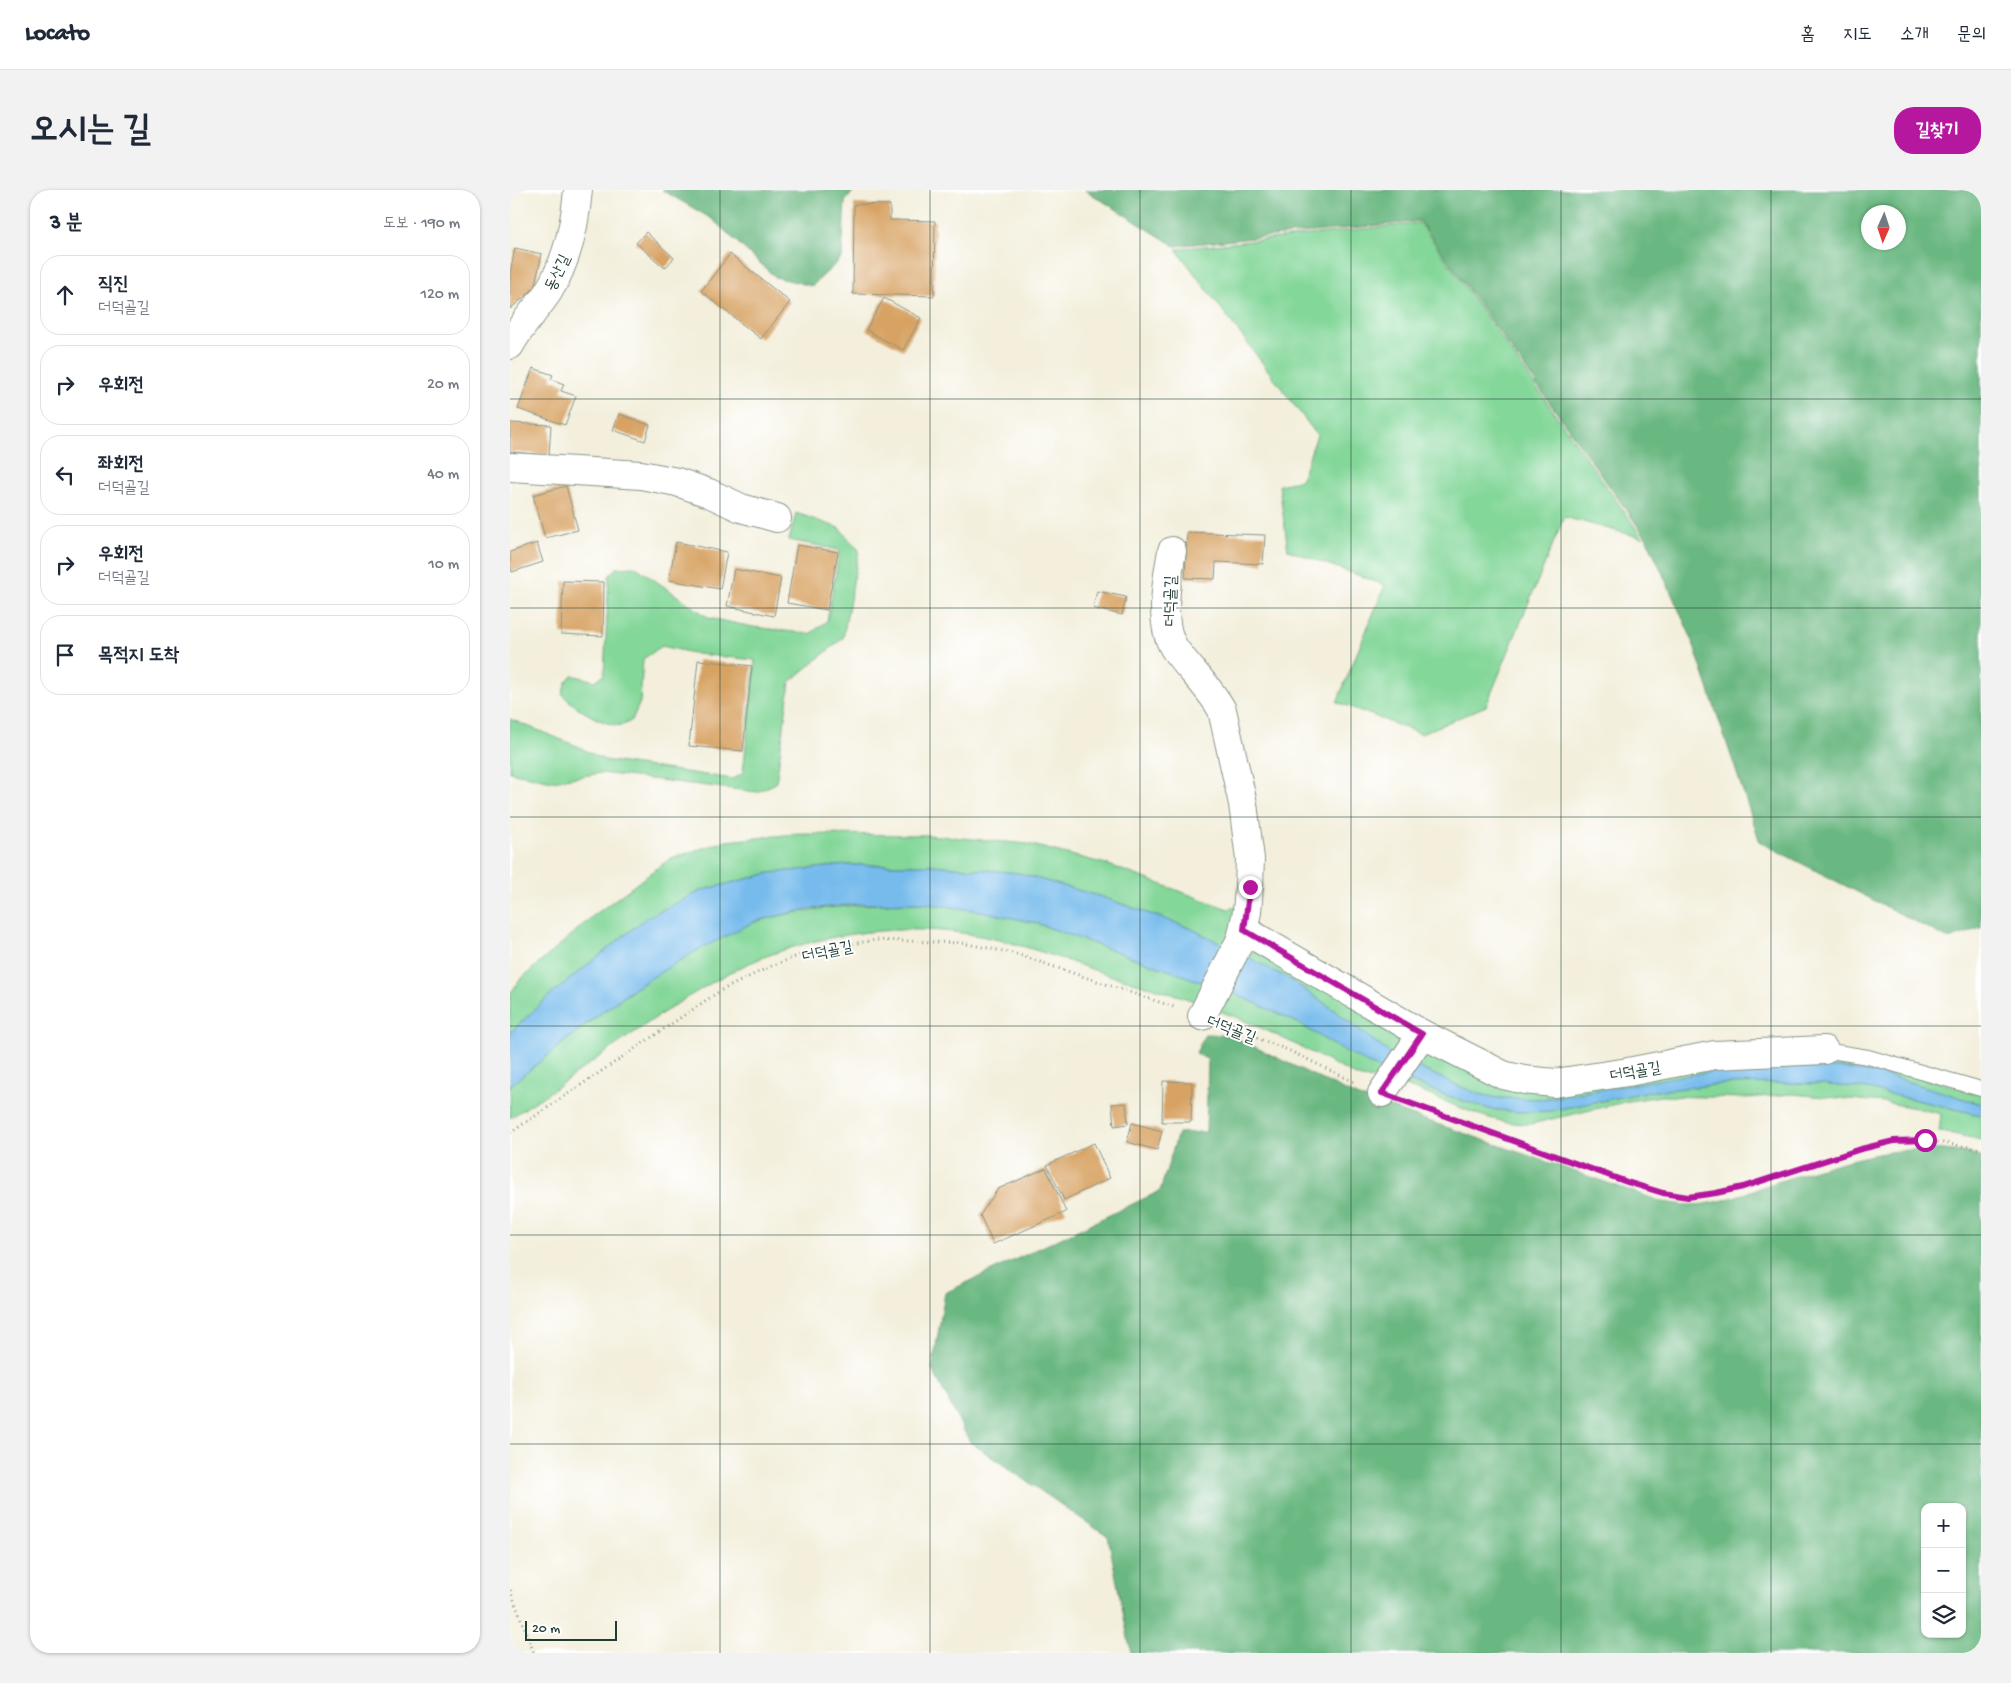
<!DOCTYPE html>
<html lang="ko">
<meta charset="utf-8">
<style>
:root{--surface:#fff;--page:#f2f2f3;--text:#1f2937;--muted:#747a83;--line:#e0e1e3;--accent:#b5179e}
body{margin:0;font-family:"Gochi Hand","Poor Story",sans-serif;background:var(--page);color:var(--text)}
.controls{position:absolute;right:15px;bottom:15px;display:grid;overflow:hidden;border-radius:10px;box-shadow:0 1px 4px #0004}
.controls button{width:45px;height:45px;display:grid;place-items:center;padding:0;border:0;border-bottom:1px solid var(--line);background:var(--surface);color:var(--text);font:25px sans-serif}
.compass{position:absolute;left:1351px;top:15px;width:45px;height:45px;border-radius:50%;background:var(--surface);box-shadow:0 1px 4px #0004;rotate:183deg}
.scale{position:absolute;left:15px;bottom:12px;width:92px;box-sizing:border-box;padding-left:5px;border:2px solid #1f3d34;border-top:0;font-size:14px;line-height:18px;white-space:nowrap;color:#1f3d34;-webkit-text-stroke:4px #fff;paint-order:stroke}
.stop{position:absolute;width:15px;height:15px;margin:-11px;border:4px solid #b5179e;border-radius:50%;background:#fff}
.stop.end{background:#b5179e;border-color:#fff;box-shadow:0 1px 5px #0008}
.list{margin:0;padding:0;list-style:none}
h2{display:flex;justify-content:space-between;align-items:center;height:65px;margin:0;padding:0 20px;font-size:21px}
h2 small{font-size:16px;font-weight:400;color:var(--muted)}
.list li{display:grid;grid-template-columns:32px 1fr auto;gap:15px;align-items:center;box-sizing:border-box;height:80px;margin:0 10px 10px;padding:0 10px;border:1px solid var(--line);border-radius:20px}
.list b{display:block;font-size:19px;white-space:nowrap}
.list p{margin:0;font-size:16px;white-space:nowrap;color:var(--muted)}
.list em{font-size:16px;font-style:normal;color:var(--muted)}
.icon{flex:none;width:28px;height:28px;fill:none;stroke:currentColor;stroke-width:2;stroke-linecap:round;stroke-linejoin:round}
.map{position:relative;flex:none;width:1471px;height:1463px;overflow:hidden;border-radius:20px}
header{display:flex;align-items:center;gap:30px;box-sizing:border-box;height:70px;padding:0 25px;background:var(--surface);border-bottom:1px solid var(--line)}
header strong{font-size:24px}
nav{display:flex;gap:28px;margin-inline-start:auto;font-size:18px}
.intro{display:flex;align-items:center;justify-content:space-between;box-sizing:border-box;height:120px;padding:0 30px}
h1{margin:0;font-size:35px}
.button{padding:12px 22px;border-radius:20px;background:var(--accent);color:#fff;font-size:18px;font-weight:700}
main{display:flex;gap:30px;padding:0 30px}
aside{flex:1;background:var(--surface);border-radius:20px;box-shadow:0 1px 4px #0004}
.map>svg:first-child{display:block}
.green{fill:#83d799;stroke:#518a66}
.forest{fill:#6ab881;stroke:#447a5a;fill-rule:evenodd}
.water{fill:#76bbec;stroke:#4a7c90}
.building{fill:#d7a262}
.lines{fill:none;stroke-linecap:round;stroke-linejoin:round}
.lane-casing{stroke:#899688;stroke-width:16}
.street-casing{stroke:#899688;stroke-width:30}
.path{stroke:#899688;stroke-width:3;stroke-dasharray:1 4;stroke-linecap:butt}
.lane{stroke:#fff;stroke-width:14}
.street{stroke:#fff;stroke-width:28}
.route{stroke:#b5179e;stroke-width:6}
.grid{fill:none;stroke:#1f3d34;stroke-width:1;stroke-opacity:0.55}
.labels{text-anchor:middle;stroke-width:4;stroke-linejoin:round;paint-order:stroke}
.street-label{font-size:16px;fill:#1f3d34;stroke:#fff}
</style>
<header>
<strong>Locato</strong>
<nav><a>홈</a><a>지도</a><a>소개</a><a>문의</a></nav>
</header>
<div class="intro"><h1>오시는 길</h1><a class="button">길찾기</a></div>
<main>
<aside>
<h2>3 분<small>도보 · 190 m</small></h2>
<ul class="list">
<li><svg class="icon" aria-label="ahead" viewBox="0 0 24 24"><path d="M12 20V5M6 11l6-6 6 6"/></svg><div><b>직진</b><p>더덕골길</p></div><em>120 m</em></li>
<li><svg class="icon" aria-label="right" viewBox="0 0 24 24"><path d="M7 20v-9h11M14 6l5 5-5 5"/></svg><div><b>우회전</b></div><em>20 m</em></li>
<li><svg class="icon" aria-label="left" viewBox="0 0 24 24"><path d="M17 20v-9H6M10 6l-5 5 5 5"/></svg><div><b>좌회전</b><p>더덕골길</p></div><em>40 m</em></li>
<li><svg class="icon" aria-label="right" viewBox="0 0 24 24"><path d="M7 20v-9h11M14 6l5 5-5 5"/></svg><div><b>우회전</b><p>더덕골길</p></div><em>10 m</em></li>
<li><svg class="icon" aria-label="arrive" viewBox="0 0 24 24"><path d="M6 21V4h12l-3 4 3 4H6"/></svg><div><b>목적지 도착</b></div></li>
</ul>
</aside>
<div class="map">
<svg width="1471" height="1463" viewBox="0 0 1471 1463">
<rect width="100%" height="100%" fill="#fff"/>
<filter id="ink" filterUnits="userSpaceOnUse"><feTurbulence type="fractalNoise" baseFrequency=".02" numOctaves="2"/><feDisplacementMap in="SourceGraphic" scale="10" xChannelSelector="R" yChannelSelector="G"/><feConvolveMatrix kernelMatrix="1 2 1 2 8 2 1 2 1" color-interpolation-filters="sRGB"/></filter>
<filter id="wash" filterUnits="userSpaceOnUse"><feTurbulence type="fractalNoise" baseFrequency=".0096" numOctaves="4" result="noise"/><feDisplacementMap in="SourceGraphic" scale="20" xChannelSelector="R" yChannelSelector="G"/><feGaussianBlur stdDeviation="1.12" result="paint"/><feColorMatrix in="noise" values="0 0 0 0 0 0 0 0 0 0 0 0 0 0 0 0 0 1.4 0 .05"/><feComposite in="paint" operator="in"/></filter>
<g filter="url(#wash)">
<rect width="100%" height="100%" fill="#f3efdc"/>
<!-- green -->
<g class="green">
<path d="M910 33 1133 348 1054 327 976 516 911 544 827 512 875 395 778 360 769 295 791 290 807 245 666 59Z"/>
<path d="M286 323 329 338 349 360 333 448 280 492 266 593 247 602 91 583 42 591 0 582V529L67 556 94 570 223 589 233 583 245 470 187 464 152 456 133 469 130 512 122 530C119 532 115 535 112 535 96 538 62 516 52 504L56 492 62 485 85 491 94 485 99 386 106 378 126 377 199 428 243 437 300 444 317 431 330 360 279 350Z"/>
<path d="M285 644 418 645 518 654 596 674 718 719 727 717 788 781 966 885H1135L1322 867 1346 871 1471 903V914L1376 885 1331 878 1280 876 1216 880 1032 909 987 908 969 904 946 895 882 865 824 820 781 790 680 738 592 707 508 683 422 675H335L260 683 193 700 136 728 39 806 0 843V804L10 790 83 726 161 668 216 651Z"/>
<path d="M413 713 471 721 526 733 728 805 786 832 829 858 871 880 935 905 979 919 1008 922 1040 921 1136 902 1213 894 1270 893 1311 894 1358 899 1471 925V950L1429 941 1431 924 1406 918 1373 912 1282 904 1238 908 1151 906 1119 911 1021 934C975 935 933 907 889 894 883 892 874 888 867 888 860 888 856 890 848 887 803 863 758 839 710 821 674 806 636 796 599 785 557 771 514 754 470 746 396 732 312 742 242 772 218 782 195 797 173 810 114 847 59 891 0 928V896C66 842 131 788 207 750 220 744 234 735 248 731 303 716 357 714 413 713Z"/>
</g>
<!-- forest -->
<g class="forest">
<path d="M152 0H344L335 12 332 68 302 96 265 87 202 29Z"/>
<path d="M575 0H1471V738L1439 749 1250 652 1181 447 1137 349 910 31 665 56ZM1388 22V52H1358V22Z"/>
<path d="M695 844 720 845 846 906 1153 1012C1162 1013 1171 1015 1180 1015 1210 1015 1239 1001 1267 992 1336 970 1399 948 1471 966V1463H621L598 1347 460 1252 422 1179 435 1103 650 1001 668 943 696 942 698 870 686 863ZM1415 1317H1452V1444H1415Z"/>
</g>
<!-- water -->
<path class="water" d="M335 675H422L508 683 592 707 680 738 738 767 781 790 824 820 882 865 946 895 969 904 987 908 1032 909 1171 886 1216 880 1280 876 1331 878 1376 885 1471 914V925L1358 899 1311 894 1271 893 1213 894 1136 902 1040 921 1008 922 979 919 935 905 871 880 829 858 786 832 728 805 526 733 471 721 413 713 348 714 298 719 246 731 186 761 125 798 76 834 0 896V843L39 806 136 728 193 700 260 683Z"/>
<g id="blocks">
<!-- building -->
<g class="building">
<path d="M344 14 380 15V30L425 31 424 106 343 104Z"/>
<path d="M136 42 164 68 155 78 126 53Z"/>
<path d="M5 58 32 64 24 99 0 119V83Z"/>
<path d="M220 64 280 112 251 149 191 101Z"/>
<path d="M374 108 411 128 393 160 356 140Z"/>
<path d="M23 178 43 185 41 189 54 194 51 201 66 206 55 235 8 219Z"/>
<path d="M109 224 140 235 135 251 103 240Z"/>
<path d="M0 233 41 235 39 265 0 262Z"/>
<path d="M56 296 68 340 35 348 23 305Z"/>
<path d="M677 342 755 345 753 374 706 372 705 389 675 388Z"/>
<path d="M166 352 217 362 210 399 159 390Z"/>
<path d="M27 353 33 372 2 382 0 375V362Z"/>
<path d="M287 355 328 362 317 420 277 413Z"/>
<path d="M224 379 271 388 264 426 217 416Z"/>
<path d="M53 391 94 392 93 446 51 444Z"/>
<path d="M587 401 616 407 612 425 583 418Z"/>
<path d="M188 470 242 476 233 561 179 556Z"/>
<path d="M653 891 682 892 681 932H652Z"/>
<path d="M616 913 618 934 604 936 602 914Z"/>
<path d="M622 933 652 941 647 960 617 952Z"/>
<path d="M584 953 600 988 554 1010 537 975Z"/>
<path d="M536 978 556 1022 483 1054 470 1025 488 999Z"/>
</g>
</g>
</g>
<g filter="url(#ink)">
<use href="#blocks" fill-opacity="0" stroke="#899688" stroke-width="1"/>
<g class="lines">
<defs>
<path id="lane" d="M1314 860 1358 867 1471 899"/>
<g id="street">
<path d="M0 155C10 136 26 120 38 102 57 72 65 35 68 0"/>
<path d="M0 277 131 285 167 292 199 303 231 318 267 328"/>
<path d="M662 361C657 390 647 437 667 462 682 482 700 498 712 520L733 614 740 669 739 697 737 722 731 749 692 826"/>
<path d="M734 740 912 844 993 885 1014 890 1045 893 1118 882 1205 865 1314 860"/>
<path d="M872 903 912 844"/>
</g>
</defs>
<!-- lane casing -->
<use href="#lane" class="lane-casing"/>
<!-- street casing -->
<use href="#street" class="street-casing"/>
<!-- path -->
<g class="path">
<path d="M719 837 778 860 844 892"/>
<path d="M901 914 1117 993 1153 1003 1178 1007 1233 997 1311 971 1384 951 1415 950 1471 959"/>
<path d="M0 943 210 801 259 777 290 765 329 756 366 750 452 753 503 763 664 817"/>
<path d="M0 1400 24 1463"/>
</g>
<!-- lane -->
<use href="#lane" class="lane"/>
<!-- street -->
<use href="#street" class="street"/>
</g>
</g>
<g class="lines" filter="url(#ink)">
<!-- route -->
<path class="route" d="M740 697 734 740 912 844 872 903 1117 992 1153 1003 1178 1007 1206 1003 1233 997 1351 959 1384 951 1415 950"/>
</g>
<!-- grid -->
<path class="grid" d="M210 0V1463M420 0V1463M630 0V1463M841 0V1463M1051 0V1463M1261 0V1463M0 209H1471M0 418H1471M0 627H1471M0 836H1471M0 1045H1471M0 1254H1471"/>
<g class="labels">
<!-- street labels -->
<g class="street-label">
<text transform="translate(46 82) rotate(-65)" y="6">동산길</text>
<text transform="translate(659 411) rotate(-89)" y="6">더덕골길</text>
<text transform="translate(317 760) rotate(-12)" y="6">더덕골길</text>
<text transform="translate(722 838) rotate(21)" y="6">더덕골길</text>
<text transform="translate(1125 880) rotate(-10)" y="6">더덕골길</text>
</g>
</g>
</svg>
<div class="controls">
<button>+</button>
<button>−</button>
<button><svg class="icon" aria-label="layers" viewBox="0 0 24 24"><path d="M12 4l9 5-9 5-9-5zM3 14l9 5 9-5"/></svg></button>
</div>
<svg class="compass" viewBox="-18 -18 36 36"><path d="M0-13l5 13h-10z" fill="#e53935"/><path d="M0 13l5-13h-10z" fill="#747a83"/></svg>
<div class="scale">20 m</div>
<div class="stop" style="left:1415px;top:950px"></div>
<div class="stop end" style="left:740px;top:697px"></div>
</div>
</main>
